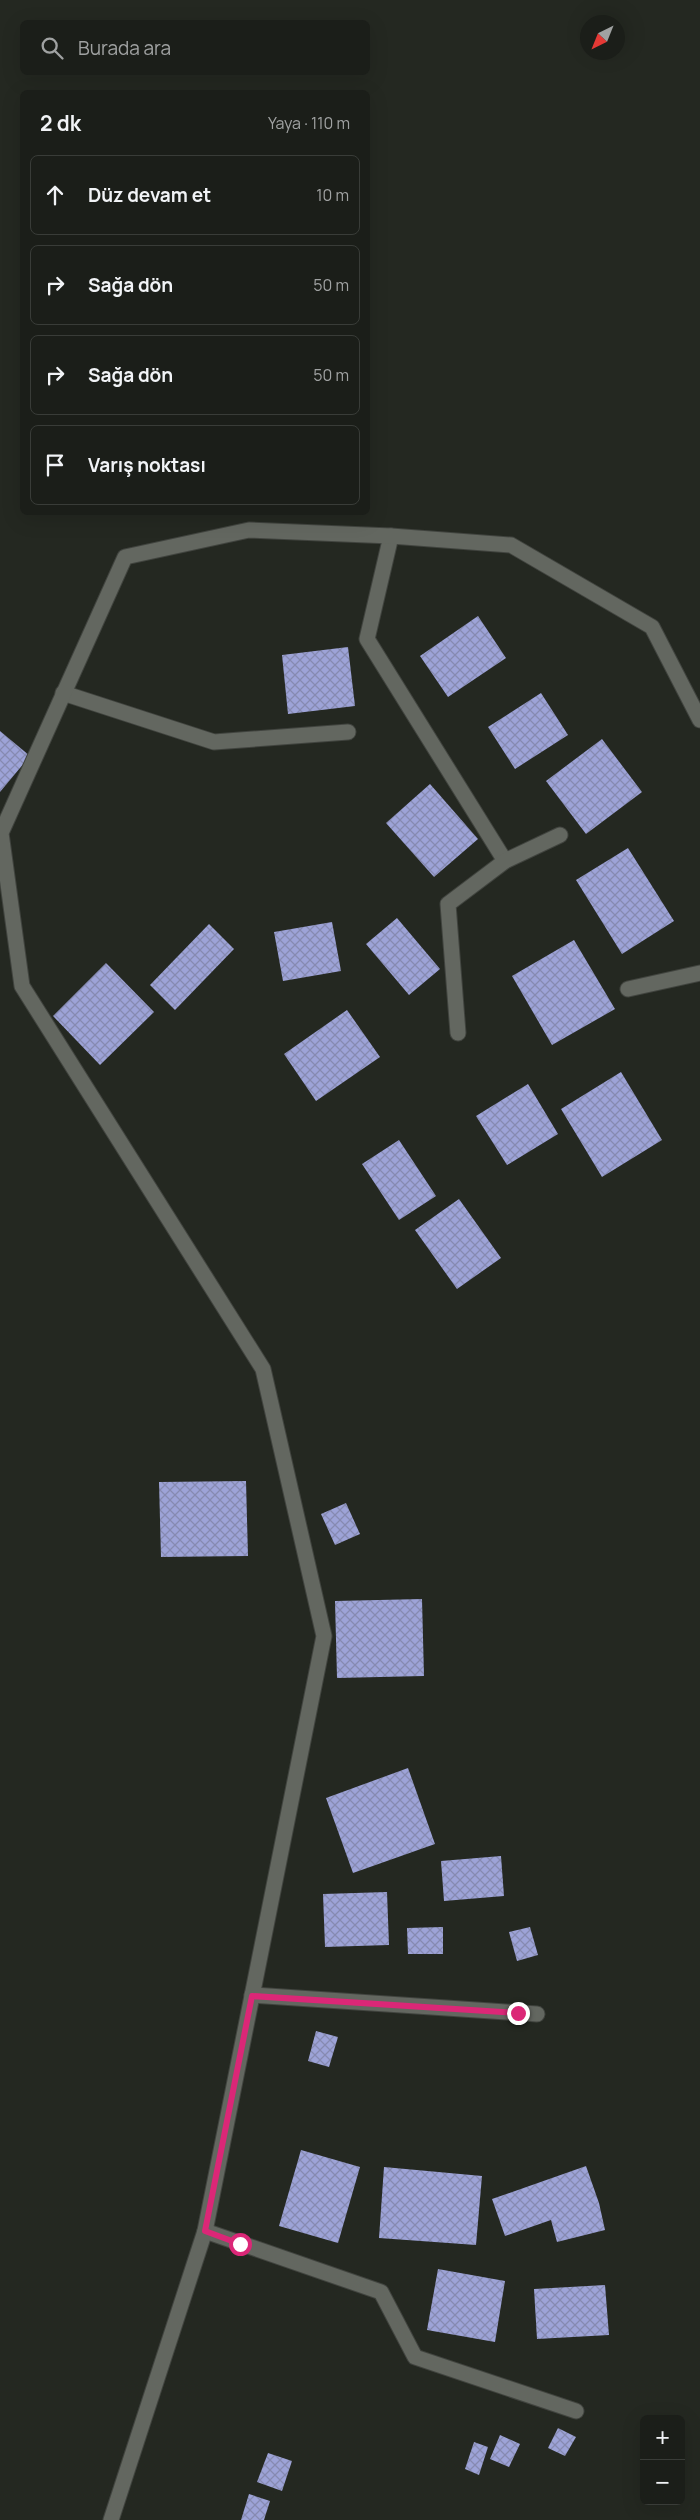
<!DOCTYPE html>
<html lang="tr">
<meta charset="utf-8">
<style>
:root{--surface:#1b1e19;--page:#282b26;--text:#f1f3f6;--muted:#a0a2a2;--line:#393c38}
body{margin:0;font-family:Manrope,sans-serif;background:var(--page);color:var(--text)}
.controls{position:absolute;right:15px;bottom:15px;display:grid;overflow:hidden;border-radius:8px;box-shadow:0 5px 20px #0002}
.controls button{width:45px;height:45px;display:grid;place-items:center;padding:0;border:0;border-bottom:1px solid var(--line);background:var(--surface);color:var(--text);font:25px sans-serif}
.compass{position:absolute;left:580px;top:15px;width:45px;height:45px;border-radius:50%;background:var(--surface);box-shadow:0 5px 20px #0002;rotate:223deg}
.stop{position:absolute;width:15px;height:15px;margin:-11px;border:4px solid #db2777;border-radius:50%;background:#fff}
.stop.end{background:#db2777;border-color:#fff;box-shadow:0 1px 5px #0008}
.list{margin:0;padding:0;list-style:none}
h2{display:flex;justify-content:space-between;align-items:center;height:65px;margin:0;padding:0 20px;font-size:21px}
h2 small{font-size:16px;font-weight:400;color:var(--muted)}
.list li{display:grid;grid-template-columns:32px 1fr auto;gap:15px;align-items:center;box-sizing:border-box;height:80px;margin:0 10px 10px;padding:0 10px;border:1px solid var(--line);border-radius:8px}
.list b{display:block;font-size:19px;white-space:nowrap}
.list em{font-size:16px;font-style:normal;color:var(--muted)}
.icon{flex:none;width:28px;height:28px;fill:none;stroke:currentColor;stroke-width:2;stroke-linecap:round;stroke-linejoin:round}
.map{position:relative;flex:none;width:700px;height:2520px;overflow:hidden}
.search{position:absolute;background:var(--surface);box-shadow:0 5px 20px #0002;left:20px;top:20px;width:350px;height:55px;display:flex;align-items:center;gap:12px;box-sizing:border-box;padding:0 18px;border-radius:8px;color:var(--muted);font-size:19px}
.panel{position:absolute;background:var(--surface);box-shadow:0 5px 20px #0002;left:20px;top:90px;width:350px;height:425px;border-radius:8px}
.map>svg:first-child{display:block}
.building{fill:url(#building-cross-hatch)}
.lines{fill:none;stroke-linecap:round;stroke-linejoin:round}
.minor-casing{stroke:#41443f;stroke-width:17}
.minor{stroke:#636760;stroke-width:15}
.route{stroke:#db2777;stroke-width:6}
</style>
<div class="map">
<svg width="700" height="2520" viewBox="0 0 700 2520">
<defs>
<pattern id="building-cross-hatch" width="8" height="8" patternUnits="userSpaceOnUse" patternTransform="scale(1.25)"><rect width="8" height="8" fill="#9da3d7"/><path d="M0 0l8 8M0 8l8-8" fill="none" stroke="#868ab1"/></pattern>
</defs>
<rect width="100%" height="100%" fill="#242821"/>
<!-- building -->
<g class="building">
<path d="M478 616 506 658 448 697 420 656Z"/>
<path d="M348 647 355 706 288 714 282 655Z"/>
<path d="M541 693 568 735 515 769 488 727Z"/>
<path d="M0 731 30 756 0 792Z"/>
<path d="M602 739 642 792 586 834 546 781Z"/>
<path d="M430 784 478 839 434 877 386 823Z"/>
<path d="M628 848 674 921 622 954 576 880Z"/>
<path d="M397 918 440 969 409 995 366 944Z"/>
<path d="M332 922 341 971 283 981 274 932Z"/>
<path d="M209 924 234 949 175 1010 150 985Z"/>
<path d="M574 940 615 1009 552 1045 512 976Z"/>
<path d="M106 963 154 1012 100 1065 53 1016Z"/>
<path d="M347 1010 380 1057 316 1101 284 1054Z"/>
<path d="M621 1072 662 1140 602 1177 561 1109Z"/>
<path d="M528 1084 558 1134 507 1165 476 1116Z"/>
<path d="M399 1140 436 1196 399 1220 362 1164Z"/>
<path d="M459 1199 501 1258 457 1289 415 1230Z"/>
<path d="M246 1481 248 1556 161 1557 159 1482Z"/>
<path d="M346 1503 360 1534 335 1545 321 1514Z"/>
<path d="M422 1599 424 1676 337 1678 335 1601Z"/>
<path d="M408 1768 435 1844 353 1873 326 1798Z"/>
<path d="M501 1856 504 1896 444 1901 441 1861Z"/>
<path d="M387 1892 389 1945 325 1947 323 1894Z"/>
<path d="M443 1927V1954H408L407 1928Z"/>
<path d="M530 1927 538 1955 517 1961 509 1932Z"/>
<path d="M316 2031 338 2037 329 2067 308 2061Z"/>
<path d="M301 2150 360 2167 338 2243 279 2226Z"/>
<path d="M586 2166 599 2203 605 2230 557 2242 551 2220 505 2236 492 2199Z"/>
<path d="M384 2167 482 2176 476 2245 379 2238Z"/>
<path d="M438 2269 505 2281 495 2342 427 2330Z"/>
<path d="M605 2285 609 2335 537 2339 534 2289Z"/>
<path d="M558 2428 576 2437 565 2456 548 2448Z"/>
<path d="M500 2435 520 2444 509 2467 490 2459Z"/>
<path d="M474 2442 488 2447 479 2475 465 2469Z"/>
<path d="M268 2453 292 2461 282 2491 257 2482Z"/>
<path d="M249 2494 270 2501 264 2520H241Z"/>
</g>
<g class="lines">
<defs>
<g id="minor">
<path d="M391 536 367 639 505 861"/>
<path d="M63 693 214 742 348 732"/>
<path d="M628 989 700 973"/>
<path d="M458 1033 448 904 505 861 560 835"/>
<path d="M252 1995 537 2014"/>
<path d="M205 2231 381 2292 415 2357 576 2411"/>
<path d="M111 2520 205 2231 324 1636 263 1369 22 986 1 833 125 557 249 530 391 536 511 545 652 627 700 720"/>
</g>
</defs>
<!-- minor casing -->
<use href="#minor" class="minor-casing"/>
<!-- minor -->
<use href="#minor" class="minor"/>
</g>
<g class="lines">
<!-- route -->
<path class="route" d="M240 2244 205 2231 252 1996 518 2013"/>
</g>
</svg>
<div class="controls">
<button>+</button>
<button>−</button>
</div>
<svg class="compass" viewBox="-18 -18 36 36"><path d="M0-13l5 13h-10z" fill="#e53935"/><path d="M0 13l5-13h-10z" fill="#a0a2a2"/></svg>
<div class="stop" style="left:240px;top:2244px"></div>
<div class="stop end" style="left:518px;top:2013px"></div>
<div class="search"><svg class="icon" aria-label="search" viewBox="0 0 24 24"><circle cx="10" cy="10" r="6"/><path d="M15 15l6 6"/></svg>Burada ara</div>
<section class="panel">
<h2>2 dk<small>Yaya · 110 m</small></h2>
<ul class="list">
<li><svg class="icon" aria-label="ahead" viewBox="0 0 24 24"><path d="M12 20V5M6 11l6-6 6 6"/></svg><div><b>Düz devam et</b></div><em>10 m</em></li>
<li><svg class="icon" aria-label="right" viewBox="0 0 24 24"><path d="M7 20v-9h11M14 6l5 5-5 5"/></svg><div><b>Sağa dön</b></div><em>50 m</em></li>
<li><svg class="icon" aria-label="right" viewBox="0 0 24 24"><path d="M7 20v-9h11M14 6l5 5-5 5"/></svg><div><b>Sağa dön</b></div><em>50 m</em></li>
<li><svg class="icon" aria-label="arrive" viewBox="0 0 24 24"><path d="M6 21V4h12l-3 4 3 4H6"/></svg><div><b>Varış noktası</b></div></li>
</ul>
</section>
</div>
